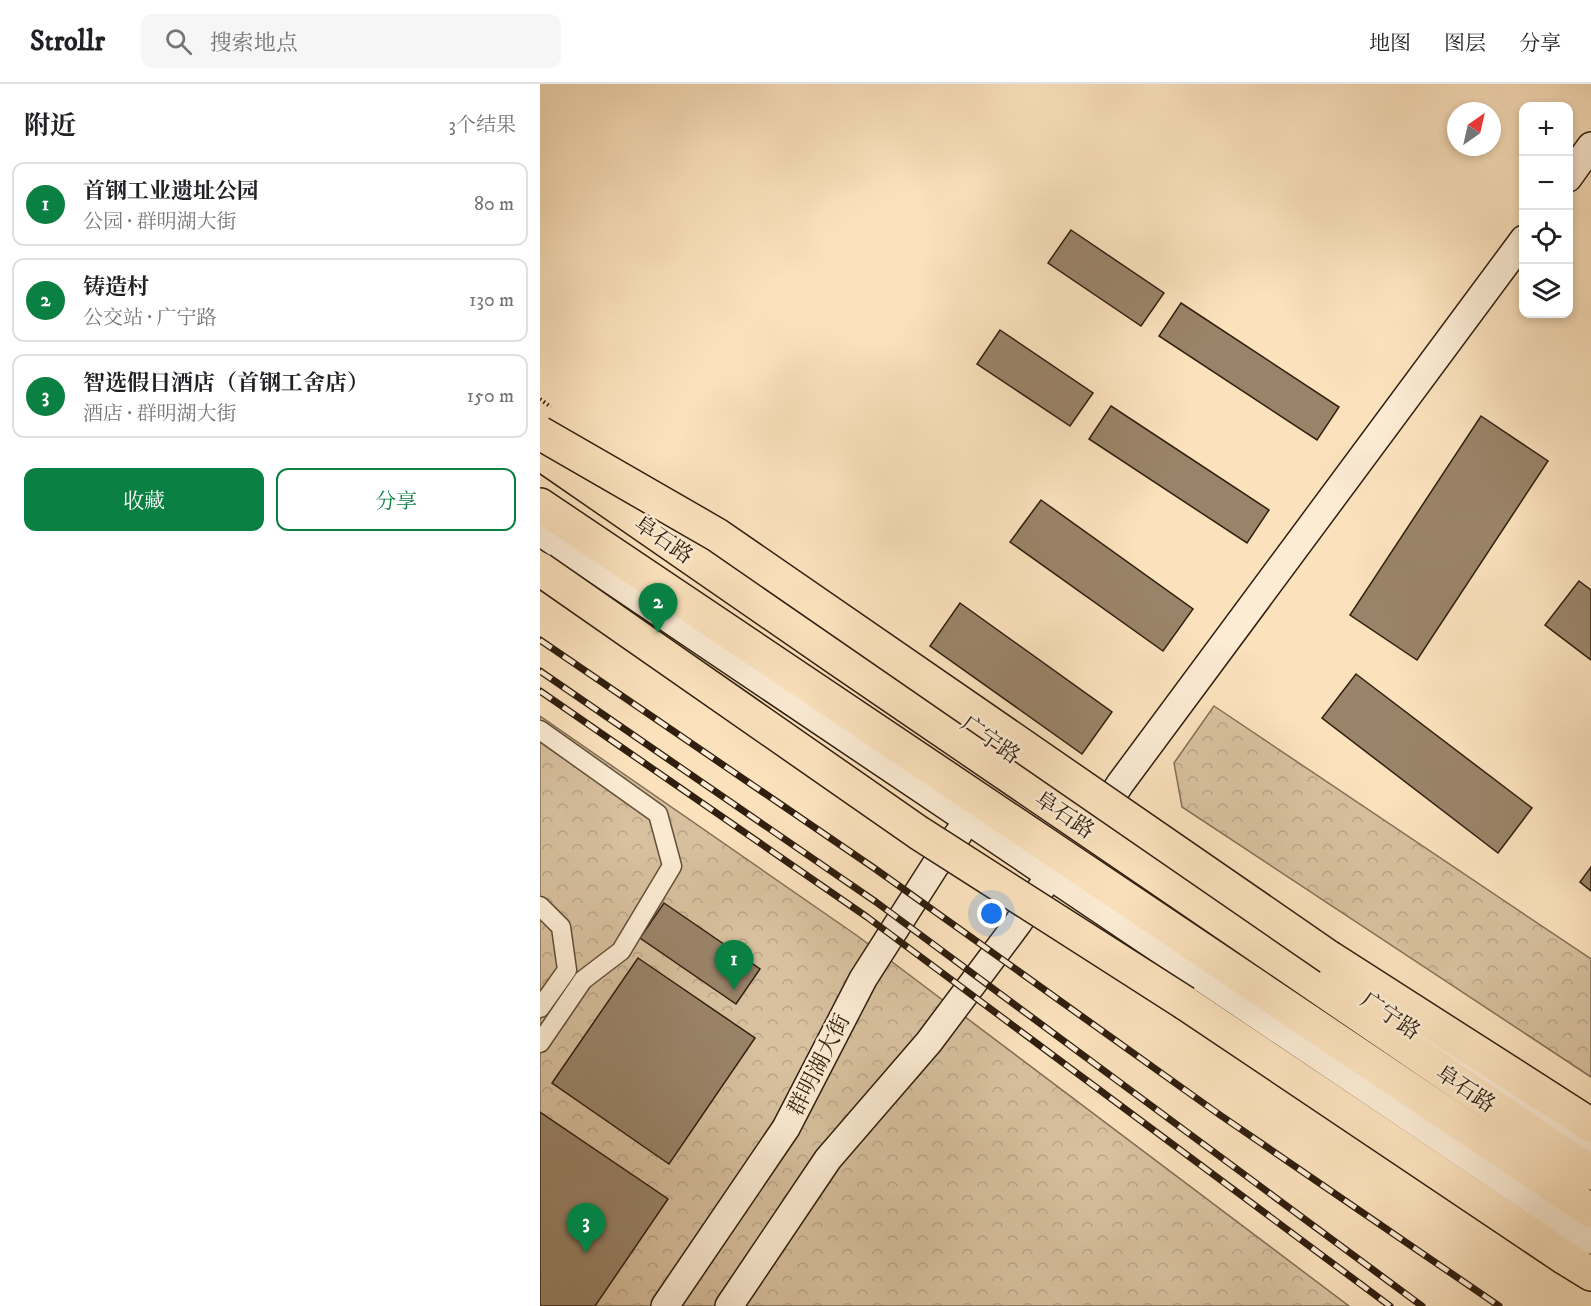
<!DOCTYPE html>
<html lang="zh">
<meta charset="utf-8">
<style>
:root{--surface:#fff;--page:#f6f6f6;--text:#202124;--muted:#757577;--line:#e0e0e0;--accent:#0b8043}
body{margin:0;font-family:"IM FELL DW Pica","Noto Serif SC",serif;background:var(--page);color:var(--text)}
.controls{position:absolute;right:18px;top:18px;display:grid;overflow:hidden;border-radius:12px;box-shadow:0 3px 9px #0003}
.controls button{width:54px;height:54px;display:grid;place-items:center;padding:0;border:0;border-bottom:2px solid var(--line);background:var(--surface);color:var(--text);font:30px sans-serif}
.compass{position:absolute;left:907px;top:18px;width:54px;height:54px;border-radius:50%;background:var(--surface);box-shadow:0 3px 9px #0003;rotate:34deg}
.you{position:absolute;left:452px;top:830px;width:21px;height:21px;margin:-15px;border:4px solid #fff;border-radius:50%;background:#1a73e8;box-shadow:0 0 0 9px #1a73e833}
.badge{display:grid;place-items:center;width:39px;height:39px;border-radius:50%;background:var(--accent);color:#fff;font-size:20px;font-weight:700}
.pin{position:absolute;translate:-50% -50px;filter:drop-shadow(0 2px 3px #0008)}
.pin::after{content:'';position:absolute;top:32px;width:21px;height:18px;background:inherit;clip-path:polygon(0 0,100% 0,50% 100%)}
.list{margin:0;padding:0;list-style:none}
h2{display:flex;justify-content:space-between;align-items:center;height:78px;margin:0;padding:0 24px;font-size:26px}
h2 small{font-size:20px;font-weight:400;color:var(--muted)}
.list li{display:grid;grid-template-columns:39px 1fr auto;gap:18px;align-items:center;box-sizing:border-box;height:84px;margin:0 12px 12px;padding:0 12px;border:2px solid var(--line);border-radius:12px}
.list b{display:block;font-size:22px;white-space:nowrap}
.list p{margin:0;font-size:20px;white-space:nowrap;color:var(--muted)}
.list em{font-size:20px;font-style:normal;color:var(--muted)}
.actions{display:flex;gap:12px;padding:18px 24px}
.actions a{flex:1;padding:14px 0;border:2px solid var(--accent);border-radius:12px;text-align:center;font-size:21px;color:var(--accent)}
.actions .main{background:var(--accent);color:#fff}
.icon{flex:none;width:33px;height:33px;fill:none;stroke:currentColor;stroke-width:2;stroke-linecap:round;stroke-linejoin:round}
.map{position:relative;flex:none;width:1051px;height:1222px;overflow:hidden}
header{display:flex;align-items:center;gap:36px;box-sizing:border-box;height:84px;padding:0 30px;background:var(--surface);border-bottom:2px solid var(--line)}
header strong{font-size:28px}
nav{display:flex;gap:33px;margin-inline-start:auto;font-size:21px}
.search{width:420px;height:54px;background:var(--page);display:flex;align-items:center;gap:15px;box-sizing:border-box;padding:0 21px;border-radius:12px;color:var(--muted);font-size:22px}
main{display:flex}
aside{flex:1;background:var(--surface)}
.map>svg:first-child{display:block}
.forest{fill:url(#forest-crowns);stroke:#847056;stroke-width:1.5}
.building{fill:#9a8469;stroke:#301e0e;stroke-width:1.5}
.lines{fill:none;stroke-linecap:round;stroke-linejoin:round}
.street-casing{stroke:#634f3a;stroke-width:21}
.secondary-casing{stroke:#301e0e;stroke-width:30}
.highway-casing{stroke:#301e0e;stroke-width:36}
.path{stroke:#301e0e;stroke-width:4;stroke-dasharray:1.5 3;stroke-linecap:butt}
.street{stroke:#fcecd4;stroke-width:18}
.secondary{stroke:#fcecd4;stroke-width:27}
.highway{stroke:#fbe2bd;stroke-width:33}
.rail-casing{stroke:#301e0e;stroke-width:7}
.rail{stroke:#fcecd4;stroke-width:4.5;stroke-dasharray:14;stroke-linecap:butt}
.highway-bridge-casing{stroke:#301e0e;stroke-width:36;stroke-linecap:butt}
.highway-bridge{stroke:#fbe2bd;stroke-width:33}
.labels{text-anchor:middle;stroke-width:5;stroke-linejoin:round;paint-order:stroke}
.street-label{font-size:22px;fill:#301e0e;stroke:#fcecd4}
</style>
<header>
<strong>Strollr</strong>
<div class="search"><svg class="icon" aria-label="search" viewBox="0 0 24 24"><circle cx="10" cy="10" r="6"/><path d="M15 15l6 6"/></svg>搜索地点</div>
<nav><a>地图</a><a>图层</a><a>分享</a></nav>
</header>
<main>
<aside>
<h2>附近<small>3个结果</small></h2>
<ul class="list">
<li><span class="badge">1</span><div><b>首钢工业遗址公园</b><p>公园 · 群明湖大街</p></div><em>80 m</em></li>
<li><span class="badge">2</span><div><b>铸造村</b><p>公交站 · 广宁路</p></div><em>130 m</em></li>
<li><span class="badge">3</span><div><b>智选假日酒店（首钢工舍店）</b><p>酒店 · 群明湖大街</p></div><em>150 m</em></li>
</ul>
<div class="actions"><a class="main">收藏</a><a>分享</a></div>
</aside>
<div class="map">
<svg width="1051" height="1222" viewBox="0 0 1051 1222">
<defs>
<pattern id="forest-crowns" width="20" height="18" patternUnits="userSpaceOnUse" patternTransform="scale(1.5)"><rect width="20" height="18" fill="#d8c19f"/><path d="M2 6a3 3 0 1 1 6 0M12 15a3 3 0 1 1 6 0" fill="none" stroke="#baa588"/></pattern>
</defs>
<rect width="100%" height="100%" fill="#fbe2bd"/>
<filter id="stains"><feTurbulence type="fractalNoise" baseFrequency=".00333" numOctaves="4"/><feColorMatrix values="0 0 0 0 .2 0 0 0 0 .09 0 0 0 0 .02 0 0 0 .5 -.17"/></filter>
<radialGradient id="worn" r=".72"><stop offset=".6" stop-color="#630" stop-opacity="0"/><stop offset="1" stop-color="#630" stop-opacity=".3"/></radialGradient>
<!-- forest -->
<g class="forest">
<path d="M674 622 1051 875V993L642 723 634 679Z"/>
<path d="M0 632 319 853 809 1222H0Z"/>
</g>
<!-- building -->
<g class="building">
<path d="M531 146 624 209 601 242 508 179Z"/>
<path d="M641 219 799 323 777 356 619 252Z"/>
<path d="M460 246 553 309 530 342 437 280Z"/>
<path d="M571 322 729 426 707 459 549 355Z"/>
<path d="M941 332 1008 377 877 576 810 531Z"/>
<path d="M501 416 653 525 623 567 470 458Z"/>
<path d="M1039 497 1051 506V576L1005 541Z"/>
<path d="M420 519 572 628 542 670 390 562Z"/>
<path d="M816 590 992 724 958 769 782 634Z"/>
<path d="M1051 783V807L1040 798Z"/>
<path d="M124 819 220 885 196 920 100 854Z"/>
<path d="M98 874 215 954 129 1080 12 999Z"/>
<path d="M0 1028 128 1115 55 1222H0Z"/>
</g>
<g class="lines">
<defs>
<g id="street">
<path d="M0 646 118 730 132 782 81 867 43 896 0 959"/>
<path d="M0 822 21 843 27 886 0 924"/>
</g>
<g id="secondary">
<path d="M1028 94 1051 62"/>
<path d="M0 448 1051 1156"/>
<path d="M561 730 580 700 984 155"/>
<path d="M870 944 1051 1065"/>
<path d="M125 1222 246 1044 323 895 395 782 419 749"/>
<path d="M189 1222 288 1075 389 958 478 839 502 803"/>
</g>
<g id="highway">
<path d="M0 369 298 575 1051 1089"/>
<path d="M0 421 1051 1127"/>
<path d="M790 874 1051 1041"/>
<path d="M645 919 1025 1174 1051 1190"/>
</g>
</defs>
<!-- street casing -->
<use href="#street" class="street-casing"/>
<!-- secondary casing -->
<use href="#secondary" class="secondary-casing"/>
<!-- highway casing -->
<use href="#highway" class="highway-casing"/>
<!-- path -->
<path class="path" d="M0 315 11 323"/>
<!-- street -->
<use href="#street" class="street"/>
<!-- secondary -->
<use href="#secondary" class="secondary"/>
<!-- highway -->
<use href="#highway" class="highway"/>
<defs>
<g id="rail">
<path d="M0 556 334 784 680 1031 959 1222"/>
<path d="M0 587 336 818 882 1222"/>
<path d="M0 607 327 833 850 1222"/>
</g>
</defs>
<!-- rail casing -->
<use href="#rail" class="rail-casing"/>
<!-- rail -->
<use href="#rail" class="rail"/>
<defs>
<g id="highway-bridge">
<path d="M0 349 177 451 790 874"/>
<path d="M0 485 379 749 645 919"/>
</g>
</defs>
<!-- highway-bridge casing -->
<use href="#highway-bridge" class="highway-bridge-casing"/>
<!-- highway-bridge -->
<use href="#highway-bridge" class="highway-bridge"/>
</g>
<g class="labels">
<!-- street labels -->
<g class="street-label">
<text transform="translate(124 455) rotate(35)" y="8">阜石路</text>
<text transform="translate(451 655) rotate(35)" y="8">广宁路</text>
<text transform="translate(525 730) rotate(34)" y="8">阜石路</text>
<text transform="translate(851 931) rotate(34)" y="8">广宁路</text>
<text transform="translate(278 980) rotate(-63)" y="8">群明湖大街</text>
<text transform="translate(926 1004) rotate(34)" y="8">阜石路</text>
</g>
</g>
<rect width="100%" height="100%" filter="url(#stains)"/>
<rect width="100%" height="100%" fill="url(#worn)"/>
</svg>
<div class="controls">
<button>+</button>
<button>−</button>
<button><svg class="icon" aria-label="locate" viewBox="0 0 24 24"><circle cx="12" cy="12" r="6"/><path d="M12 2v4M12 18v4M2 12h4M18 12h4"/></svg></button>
<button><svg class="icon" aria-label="layers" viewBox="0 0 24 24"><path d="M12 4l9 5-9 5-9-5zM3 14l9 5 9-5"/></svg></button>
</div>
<svg class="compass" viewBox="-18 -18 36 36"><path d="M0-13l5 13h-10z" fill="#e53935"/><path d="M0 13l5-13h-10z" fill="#757577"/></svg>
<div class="you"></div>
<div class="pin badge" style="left:194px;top:906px">1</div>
<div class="pin badge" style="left:118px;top:549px">2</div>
<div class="pin badge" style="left:46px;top:1169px">3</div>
</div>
</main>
